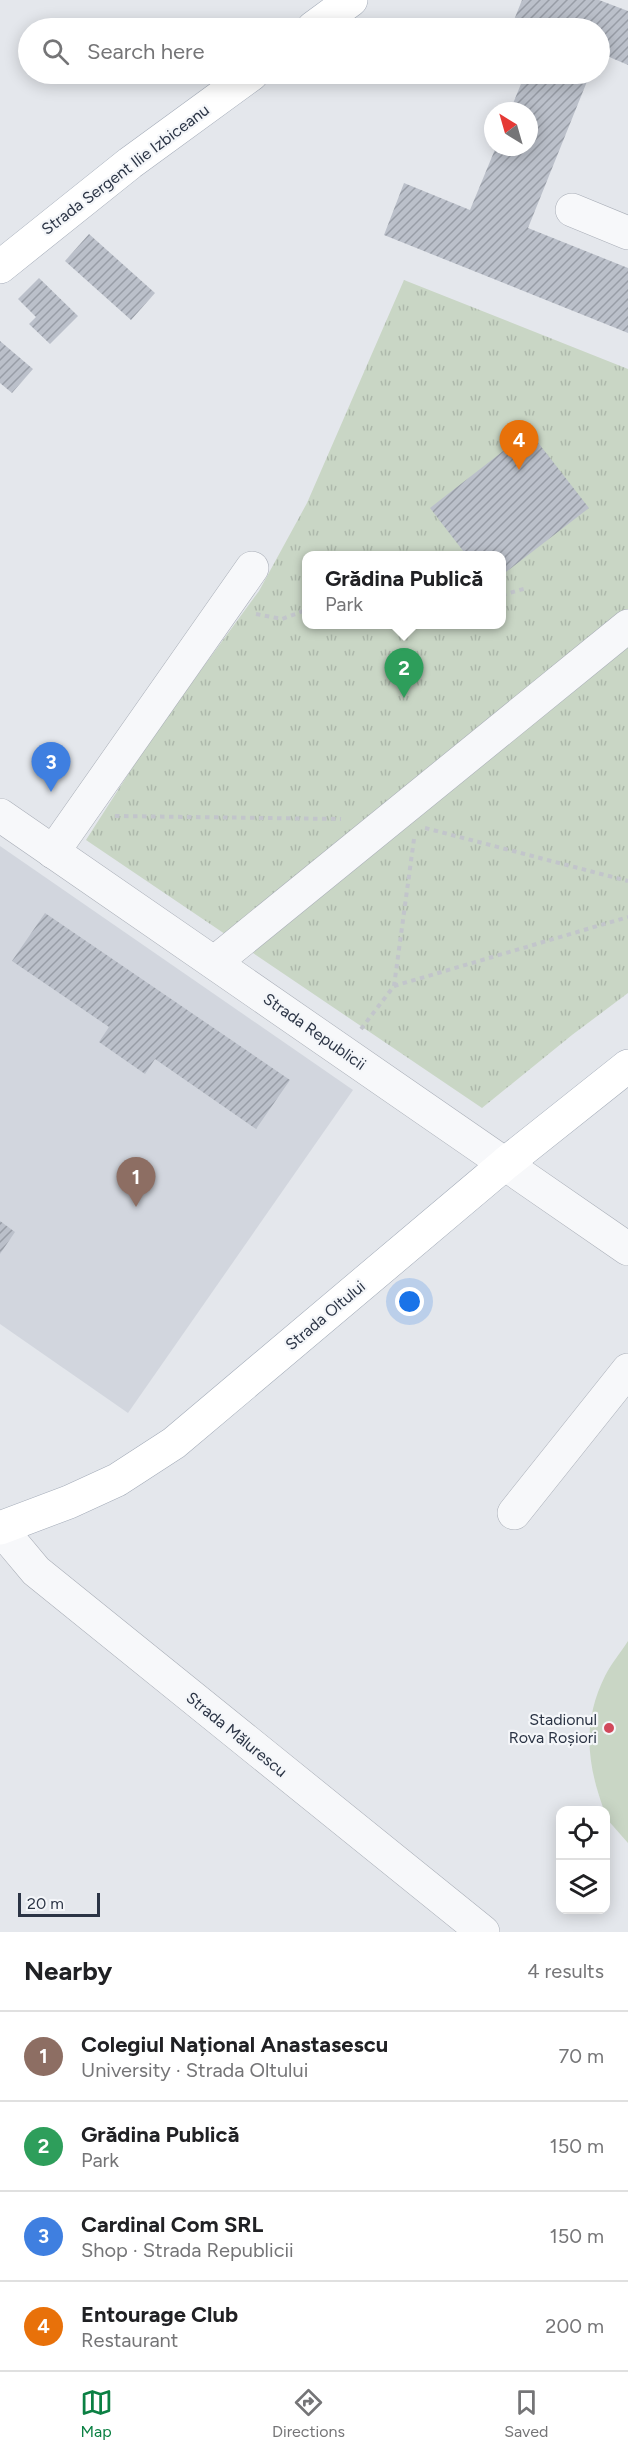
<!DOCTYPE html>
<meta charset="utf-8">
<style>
:root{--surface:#fff;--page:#f6f6f6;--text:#202124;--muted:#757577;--line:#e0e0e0;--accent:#0b8043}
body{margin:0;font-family:Figtree,sans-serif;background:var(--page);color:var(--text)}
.controls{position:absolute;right:18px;bottom:18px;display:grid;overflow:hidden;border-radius:12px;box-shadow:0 3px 15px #0003}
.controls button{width:54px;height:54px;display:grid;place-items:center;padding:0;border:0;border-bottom:2px solid var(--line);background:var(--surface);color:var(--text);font:30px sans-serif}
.compass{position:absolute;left:484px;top:102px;width:54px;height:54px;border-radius:50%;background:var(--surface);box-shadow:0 3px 15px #0003;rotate:323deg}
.scale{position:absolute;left:18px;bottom:15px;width:82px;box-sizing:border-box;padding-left:6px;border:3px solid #2b3445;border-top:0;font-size:16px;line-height:21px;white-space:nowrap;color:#2b3445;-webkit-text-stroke:4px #f4f6f9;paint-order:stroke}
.you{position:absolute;left:410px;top:1302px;width:21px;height:21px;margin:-15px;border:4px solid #fff;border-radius:50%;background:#1a73e8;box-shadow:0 0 0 9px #1a73e833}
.badge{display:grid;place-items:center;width:39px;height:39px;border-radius:50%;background:var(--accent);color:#fff;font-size:20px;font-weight:700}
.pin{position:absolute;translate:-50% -50px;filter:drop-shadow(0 2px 3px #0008)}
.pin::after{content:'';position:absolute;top:32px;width:21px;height:18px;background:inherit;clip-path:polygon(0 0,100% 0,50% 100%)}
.popup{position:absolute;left:302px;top:551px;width:204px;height:78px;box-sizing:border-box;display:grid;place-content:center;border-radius:12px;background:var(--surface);filter:drop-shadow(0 2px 4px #0005);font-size:20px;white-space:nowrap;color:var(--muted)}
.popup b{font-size:22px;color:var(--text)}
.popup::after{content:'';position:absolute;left:50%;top:100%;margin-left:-12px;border:12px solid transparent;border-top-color:var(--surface)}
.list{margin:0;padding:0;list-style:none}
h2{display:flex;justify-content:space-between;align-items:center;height:78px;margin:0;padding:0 24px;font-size:26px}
h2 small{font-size:20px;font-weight:400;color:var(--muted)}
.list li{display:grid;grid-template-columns:39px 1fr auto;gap:18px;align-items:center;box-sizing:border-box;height:90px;padding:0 24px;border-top:2px solid var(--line)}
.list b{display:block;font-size:22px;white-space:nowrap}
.list p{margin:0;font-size:20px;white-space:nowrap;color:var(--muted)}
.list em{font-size:20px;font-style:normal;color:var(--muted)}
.icon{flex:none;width:33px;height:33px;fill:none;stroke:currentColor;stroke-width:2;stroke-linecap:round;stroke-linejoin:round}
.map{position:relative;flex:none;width:628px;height:1932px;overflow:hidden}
.search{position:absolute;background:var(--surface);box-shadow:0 3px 15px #0003;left:18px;right:18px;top:18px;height:66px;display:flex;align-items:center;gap:15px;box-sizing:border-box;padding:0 21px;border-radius:33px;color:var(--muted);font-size:22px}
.sheet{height:438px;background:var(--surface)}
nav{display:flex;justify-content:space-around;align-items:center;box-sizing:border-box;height:84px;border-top:2px solid var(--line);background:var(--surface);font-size:16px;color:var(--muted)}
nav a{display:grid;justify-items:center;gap:3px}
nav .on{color:var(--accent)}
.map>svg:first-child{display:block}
.built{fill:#d2d6de}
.grass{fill:#c9d6c5}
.park{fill:url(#park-tufts);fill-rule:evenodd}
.building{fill:url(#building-hatch)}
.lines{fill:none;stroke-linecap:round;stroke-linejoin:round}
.minor-casing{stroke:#a9aeb7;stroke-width:34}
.major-casing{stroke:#a3abb8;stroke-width:34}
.path{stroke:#c2c5cb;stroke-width:4;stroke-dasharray:4.5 4.5;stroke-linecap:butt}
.minor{stroke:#f7f8fa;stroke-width:33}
.major{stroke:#fff;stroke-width:33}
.poi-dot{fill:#d1495b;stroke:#f4f6f9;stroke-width:2}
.labels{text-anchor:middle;stroke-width:4.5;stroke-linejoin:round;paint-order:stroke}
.street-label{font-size:16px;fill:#2b3445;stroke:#f4f6f9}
.poi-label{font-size:16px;fill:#2b3445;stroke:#f4f6f9;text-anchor:end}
</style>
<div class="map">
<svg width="628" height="1932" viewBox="0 0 628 1932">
<defs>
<pattern id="park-tufts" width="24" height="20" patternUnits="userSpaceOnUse" patternTransform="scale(1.5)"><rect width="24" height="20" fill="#c9d6c5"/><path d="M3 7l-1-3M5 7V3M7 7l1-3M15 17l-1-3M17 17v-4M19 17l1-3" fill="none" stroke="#adb8ab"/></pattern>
<pattern id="building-hatch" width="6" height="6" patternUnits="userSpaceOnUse" patternTransform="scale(1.5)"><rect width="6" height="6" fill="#bbc0ca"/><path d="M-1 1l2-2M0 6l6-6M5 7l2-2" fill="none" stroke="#989da6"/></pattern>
</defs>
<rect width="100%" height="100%" fill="#e4e7ec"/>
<!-- built -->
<path class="built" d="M0 846 353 1090 128 1413 0 1324Z"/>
<!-- grass -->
<path class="grass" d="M628 1641V1843L606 1818V1810H604C587 1764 582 1722 605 1676 611 1664 621 1652 628 1641Z"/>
<!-- park -->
<path class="park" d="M404 280 628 369V993L572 1035 482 1108 86 840 154 734 259 591 307 503ZM306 556H502V624H306Z"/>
<!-- building -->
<g class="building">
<path d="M522 0H599L628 11V65L600 53V28H535L514 20Z"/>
<path d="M525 74H590L528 228 628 268V333L384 235 404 183 470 210 496 147H529V111H510Z"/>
<path d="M89 234 155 293 131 320 65 261Z"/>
<path d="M39 278 78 316 50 344 29 324 36 317 18 299Z"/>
<path d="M0 341 33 369 12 393 0 383Z"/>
<path d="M529 431 589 508 502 575V556H467L430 508Z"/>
<path d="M45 913 290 1080 256 1129 155 1059 145 1074 99 1042 109 1027 12 961Z"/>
<path d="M0 1221 15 1232 0 1254Z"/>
</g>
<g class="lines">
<defs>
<g id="minor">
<path d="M572 210 628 233"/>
<path d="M0 815 628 1249"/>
<path d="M53 852 252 568"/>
<path d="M215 962 628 626"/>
<path d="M514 1513 628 1370"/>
<path d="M0 1528 36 1571 483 1932"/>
</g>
<g id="major">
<path d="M313 28 351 0"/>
<path d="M0 267 130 163 252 74"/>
<path d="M0 1528 69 1502 117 1480 174 1443 506 1163 628 1066"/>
</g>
</defs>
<!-- minor casing -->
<use href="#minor" class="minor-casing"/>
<!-- major casing -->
<use href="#major" class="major-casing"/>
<!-- path -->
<g class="path">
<path d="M502 595 527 588"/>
<path d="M256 614 282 619 306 610"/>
<path d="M115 816 341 819"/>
<path d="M425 828 628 881"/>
<path d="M394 986 628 917"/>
<path d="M361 1029 394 986 414 839"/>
</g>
<!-- minor -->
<use href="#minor" class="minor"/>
<!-- major -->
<use href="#major" class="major"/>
</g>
<!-- markers -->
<circle class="poi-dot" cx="609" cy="1728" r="6"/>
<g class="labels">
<!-- street labels -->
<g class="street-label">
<text transform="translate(125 169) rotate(-37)" y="6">Strada Sergent Ilie Izbiceanu</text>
<text transform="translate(315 1031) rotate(35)" y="6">Strada Republicii</text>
<text transform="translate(325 1315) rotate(-40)" y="6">Strada Oltului</text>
<text transform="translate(237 1734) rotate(39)" y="6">Strada Mălurescu</text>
</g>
<!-- poi labels -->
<g class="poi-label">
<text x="597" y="1725">Stadionul<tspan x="597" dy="18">Rova Roșiori</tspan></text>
</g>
</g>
</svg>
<div class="controls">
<button><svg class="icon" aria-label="locate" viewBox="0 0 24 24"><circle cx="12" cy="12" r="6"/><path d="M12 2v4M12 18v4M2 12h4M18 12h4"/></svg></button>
<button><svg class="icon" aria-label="layers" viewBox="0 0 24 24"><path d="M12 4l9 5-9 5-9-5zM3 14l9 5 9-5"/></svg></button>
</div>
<svg class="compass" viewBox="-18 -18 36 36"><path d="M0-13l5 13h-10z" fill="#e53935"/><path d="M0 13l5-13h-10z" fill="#757577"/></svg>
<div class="scale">20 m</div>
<div class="you"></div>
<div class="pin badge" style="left:136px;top:1207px;background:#8d6e63">1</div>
<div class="pin badge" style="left:404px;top:698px;background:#2e9e5b">2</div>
<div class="popup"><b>Grădina Publică</b>Park</div>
<div class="pin badge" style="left:51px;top:792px;background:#3f7fe0">3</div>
<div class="pin badge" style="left:519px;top:470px;background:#e8710a">4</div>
<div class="search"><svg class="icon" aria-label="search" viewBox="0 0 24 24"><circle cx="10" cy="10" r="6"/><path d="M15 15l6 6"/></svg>Search here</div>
</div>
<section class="sheet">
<h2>Nearby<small>4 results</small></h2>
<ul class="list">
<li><span class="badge" style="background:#8d6e63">1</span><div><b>Colegiul Național Anastasescu</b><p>University · Strada Oltului</p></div><em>70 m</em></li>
<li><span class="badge" style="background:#2e9e5b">2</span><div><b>Grădina Publică</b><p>Park</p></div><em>150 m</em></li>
<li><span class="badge" style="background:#3f7fe0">3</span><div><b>Cardinal Com SRL</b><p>Shop · Strada Republicii</p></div><em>150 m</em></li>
<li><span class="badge" style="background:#e8710a">4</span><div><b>Entourage Club</b><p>Restaurant</p></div><em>200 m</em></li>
</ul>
</section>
<nav>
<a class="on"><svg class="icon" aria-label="map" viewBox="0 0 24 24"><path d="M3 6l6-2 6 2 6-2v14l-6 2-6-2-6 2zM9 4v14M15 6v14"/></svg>Map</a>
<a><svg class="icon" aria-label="directions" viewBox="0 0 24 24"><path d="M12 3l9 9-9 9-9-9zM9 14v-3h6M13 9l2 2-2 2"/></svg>Directions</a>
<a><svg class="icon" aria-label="saved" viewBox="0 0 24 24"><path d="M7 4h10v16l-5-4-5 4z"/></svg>Saved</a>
</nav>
